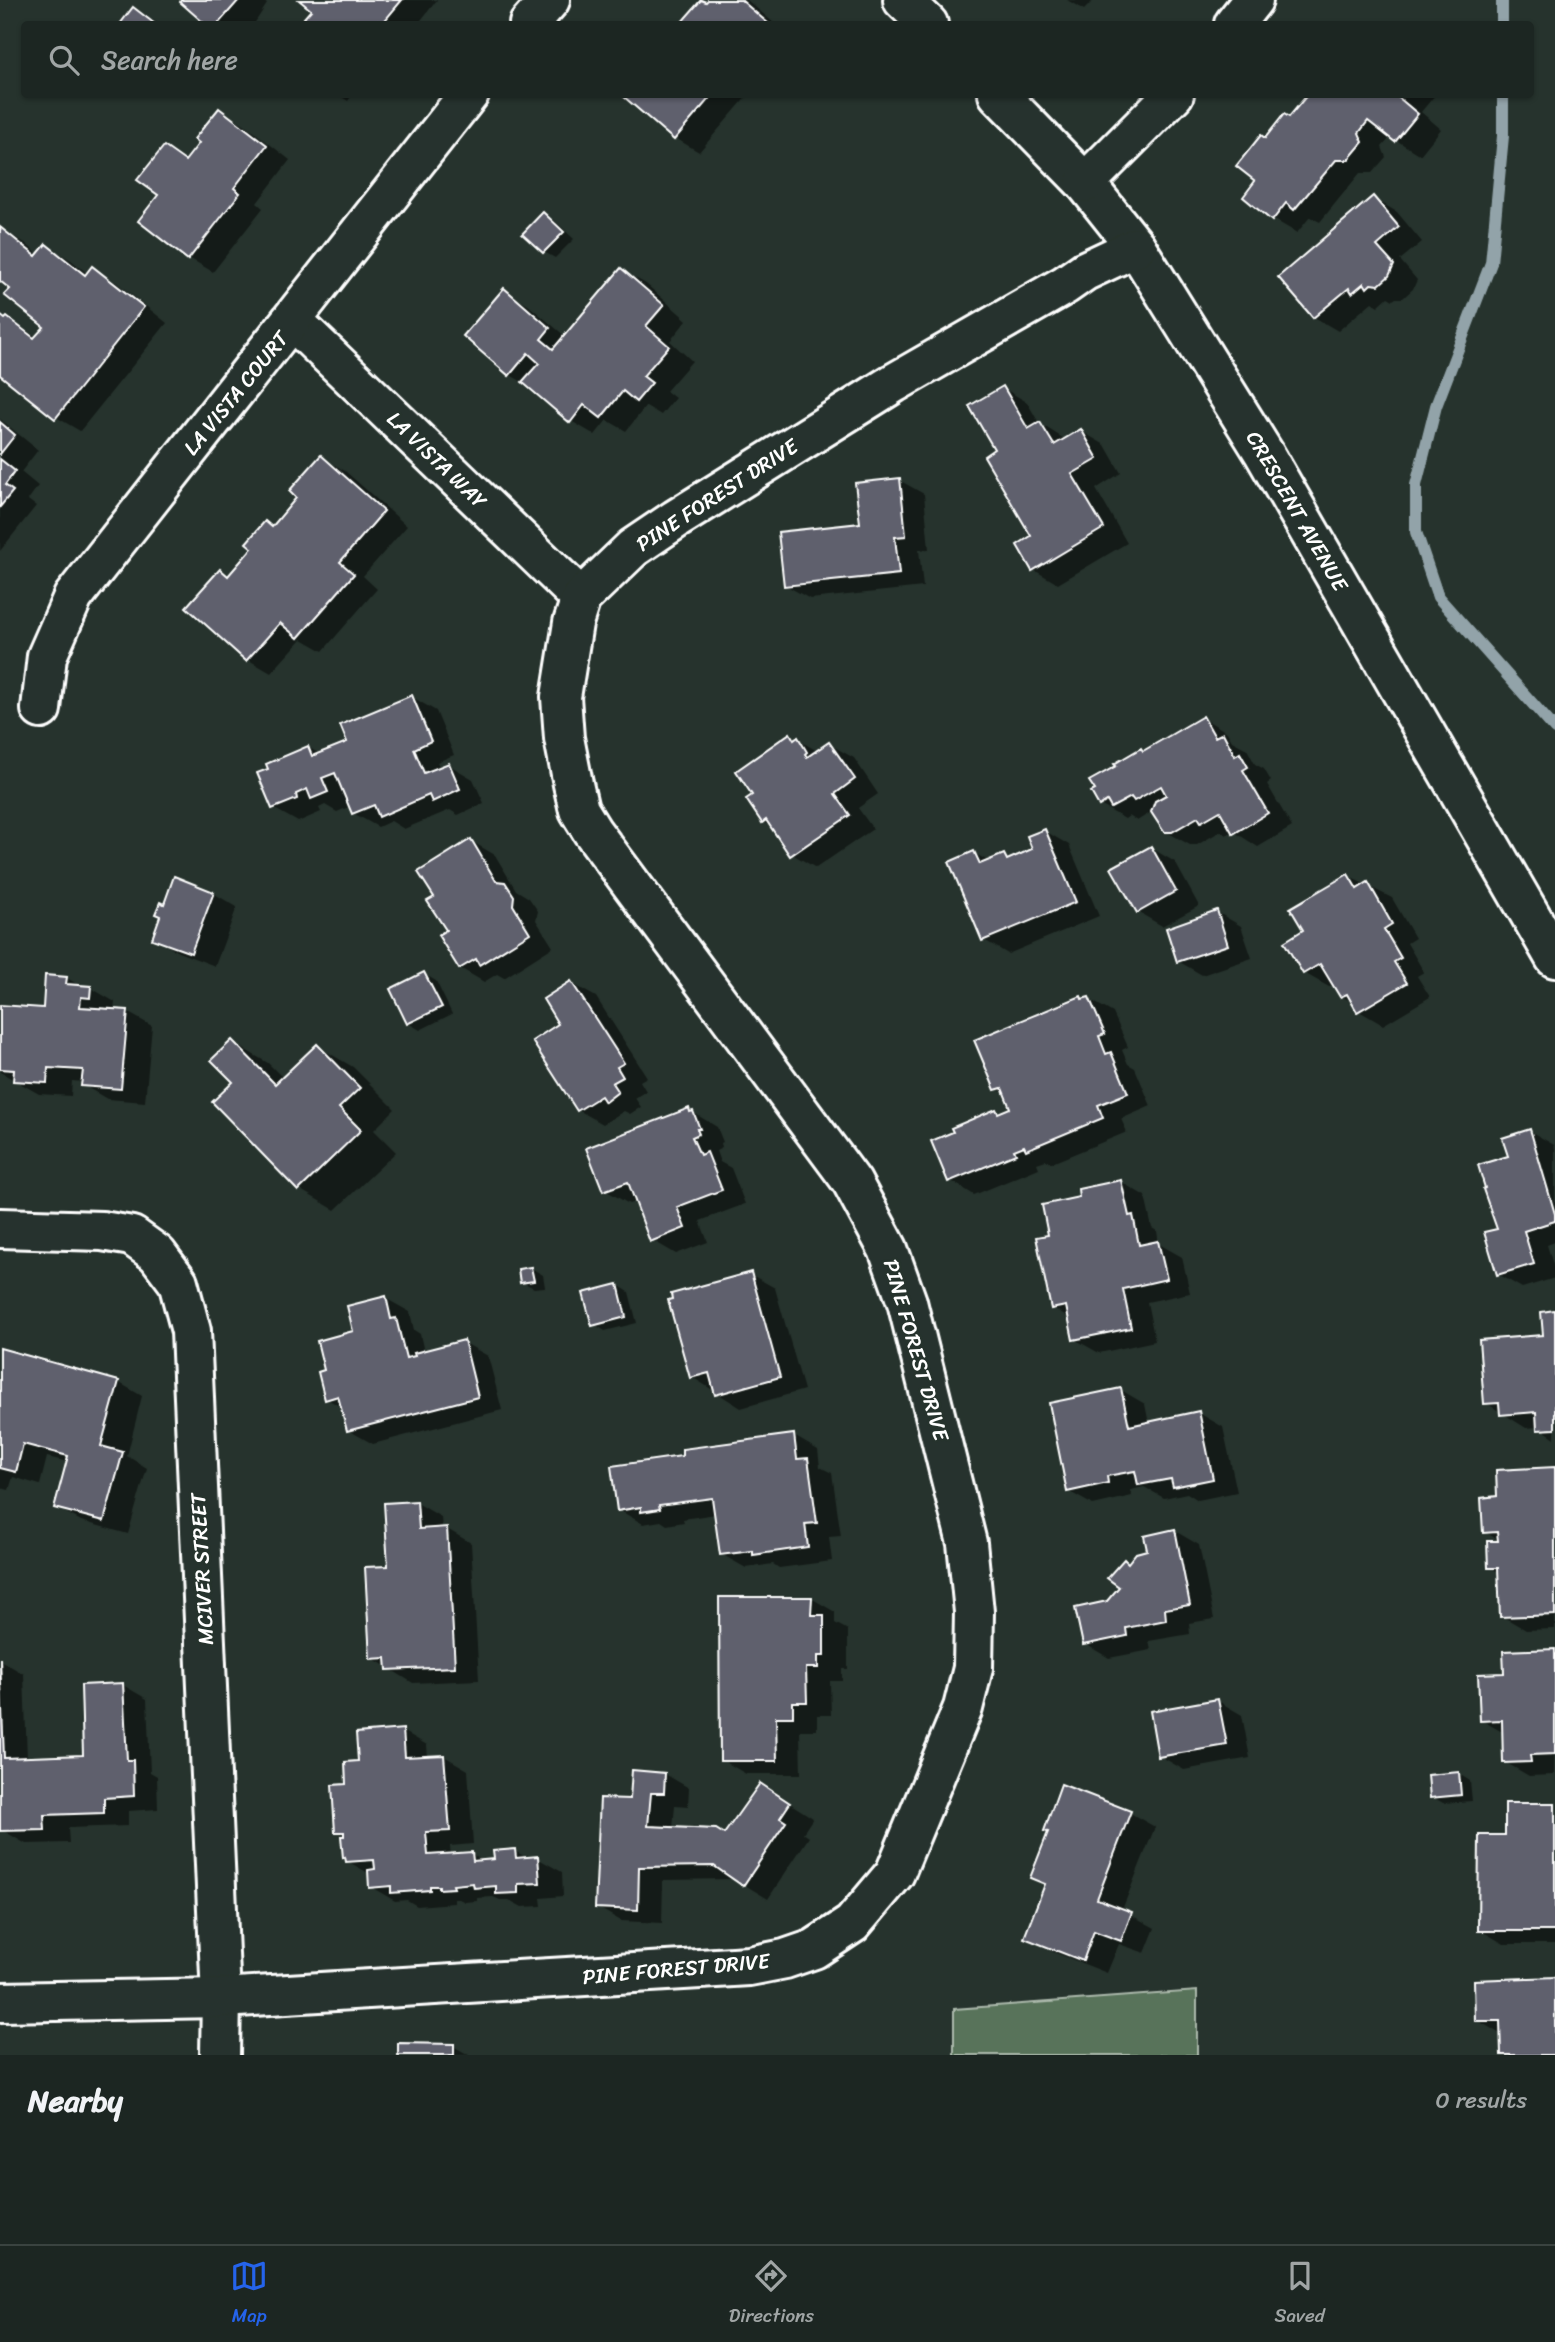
<!DOCTYPE html>
<style>
:root{--surface:#1c2622;--page:#29322f;--text:#f1f3f6;--muted:#a0a5a5;--line:#3a4340;--accent:#2563eb}
body{margin:0;font-family:Sriracha,sans-serif;background:var(--page);color:var(--text)}
.list{margin:0;padding:0;list-style:none}
h2{display:flex;justify-content:space-between;align-items:center;height:91px;margin:0;padding:0 28px;font-size:30px}
h2 small{font-size:23px;font-weight:400;color:var(--muted)}
.icon{flex:none;width:38px;height:38px;fill:none;stroke:currentColor;stroke-width:2;stroke-linecap:round;stroke-linejoin:round}
.map{position:relative;flex:none;width:1555px;height:2055px;overflow:hidden}
.search{position:absolute;background:var(--surface);box-shadow:0 2px 5px #0004;left:21px;right:21px;top:21px;height:77px;display:flex;align-items:center;gap:18px;box-sizing:border-box;padding:0 24px;border-radius:7px;color:var(--muted);font-size:26px}
.sheet{height:189px;background:var(--surface)}
nav{display:flex;justify-content:space-around;align-items:center;box-sizing:border-box;height:98px;border-top:2px solid var(--line);background:var(--surface);font-size:19px;color:var(--muted)}
nav a{display:grid;justify-items:center;gap:4px}
nav .on{color:var(--accent)}
.map>svg:first-child{display:block}
.green{fill:#58735a;stroke:#acb9ac;stroke-width:2}
.shadow{fill:#0007}
.lines{fill:none;stroke-linecap:round;stroke-linejoin:round}
.stream{stroke:#92a3a9;stroke-width:12}
.building{fill:#5f606d;stroke:#fff;stroke-width:2}
.minor-casing{stroke:#fff;stroke-width:44}
.minor{stroke:#26332d;stroke-width:38}
.labels{text-anchor:middle;stroke-width:5;stroke-linejoin:round;paint-order:stroke}
.street-label{font-size:21px;fill:#fff;stroke:#26332d}
</style>
<div class="map">
<svg width="1555" height="2055" viewBox="0 0 1555 2055">
<rect width="100%" height="100%" fill="#26332d"/>
<filter id="ink" filterUnits="userSpaceOnUse"><feTurbulence type="fractalNoise" baseFrequency=".0143" numOctaves="2"/><feDisplacementMap in="SourceGraphic" scale="14" xChannelSelector="R" yChannelSelector="G"/><feConvolveMatrix kernelMatrix="1 2 1 2 8 2 1 2 1" color-interpolation-filters="sRGB"/></filter>
<g filter="url(#ink)">
<!-- green -->
<path class="green" d="M1197 1991V2055H954V2009Z"/>
<!-- shadow -->
<g class="shadow">
<path d="M184 0H262L267 4 254 24H207L182 2Z"/>
<path d="M302 0H437L418 24H313L307 18 313 10Z"/>
<path d="M710 0H747L775 24H683L703 1 707 3Z"/>
<path d="M1067 0H1094L1084 10Z"/>
<path d="M134 10 159 24H122Z"/>
<path d="M337 94H353L348 101Z"/>
<path d="M627 94H749L699 152 675 138Z"/>
<path d="M1310 94H1436L1421 112 1441 129 1420 155 1391 137 1382 147 1386 157 1372 173H1360L1320 222 1310 217 1297 233 1273 219 1257 181 1266 139 1290 119Z"/>
<path d="M219 110 244 124 290 160 257 203 263 208 213 272 189 258 160 195 164 148 187 161 202 142Z"/>
<path d="M1373 198 1397 212 1422 242 1400 260 1417 280 1413 289 1403 298H1396L1393 300 1388 297 1378 306 1372 302 1338 331 1314 317Z"/>
<path d="M543 214 555 221 574 239 555 258 544 252Z"/>
<path d="M1 229 25 243 39 255 47 246 71 260 88 274 93 269 117 283 167 323 80 431 56 417 0 372V315L37 337 46 326 12 289 0 279Z"/>
<path d="M621 270 646 284 687 320 670 341 692 361 666 391 675 398 661 415 646 406 626 431 607 420 595 435 571 421 530 386 510 375 504 291 528 305 565 336Z"/>
<path d="M1003 388 1027 402 1039 423 1066 440 1081 431 1105 445 1121 473 1096 489 1127 543 1058 584 1034 570V537L997 450Z"/>
<path d="M0 419 38 450 21 472 38 486 28 500 36 506 0 551Z"/>
<path d="M321 457 345 471 407 526 363 576 377 589 323 651 302 639 271 673 247 659 220 571 230 576 255 548 266 523 273 528 299 498Z"/>
<path d="M899 480 924 494 929 549 919 550 923 587 810 599 785 585 862 524Z"/>
<path d="M412 697 436 711 454 755 437 762 440 768 449 765 473 779 484 803 458 815 450 810 404 829 391 821 378 827 353 813 351 806 337 812 325 805 319 808 321 812 298 822 273 808 308 747 321 755 349 743Z"/>
<path d="M1203 718 1227 732 1232 741 1247 749 1255 764 1264 769 1271 781 1267 784 1292 827 1258 847 1233 831 1226 835 1221 831 1197 845H1190L1165 831 1153 811 1137 821 1129 816 1125 819 1100 805 1144 752Z"/>
<path d="M790 735 819 752 829 744 854 758 878 794 858 808 873 829 816 868 792 854 773 828 763 822 748 800 755 795Z"/>
<path d="M1045 831 1069 845 1099 916 1008 954 984 940 974 853 990 862 1004 856 1010 860 1034 850Z"/>
<path d="M471 841 495 855 516 890 529 898 538 911 536 920 553 947 504 978 497 974 484 982 460 968 436 898Z"/>
<path d="M1151 848 1175 862 1199 906 1162 926 1138 912Z"/>
<path d="M1348 876 1392 898 1415 938 1407 943 1424 972 1417 976 1430 997 1383 1025 1359 1011 1354 1003 1341 996 1334 984 1329 987 1304 973 1306 931Z"/>
<path d="M213 893 237 907 215 966 178 952 154 938 165 906Z"/>
<path d="M1217 912 1241 926 1252 958 1202 975 1178 961Z"/>
<path d="M424 974 436 981 452 1014 420 1030 408 1023Z"/>
<path d="M67 978 82 987 91 988 115 1002 114 1011 127 1012 152 1026 145 1102 107 1099 83 1085V1082L72 1081 71 1096 39 1094 0 1072V1006L44 1010Z"/>
<path d="M571 983 596 997 647 1077 640 1081 646 1091 635 1098 641 1107 630 1114 624 1111 603 1124 578 1110 561 1025Z"/>
<path d="M1081 998 1085 1000 1089 999 1113 1013 1128 1047 1122 1050 1128 1064 1135 1068 1151 1106 1121 1119 1127 1132 1052 1163 1046 1160 1037 1163 1039 1168 974 1195 950 1180 996 1111 1000 1114 1012 1109 1006 1094 997 1089Z"/>
<path d="M232 1042 268 1063 283 1078 317 1046 353 1067 395 1109 374 1130 396 1152 335 1210 299 1189 235 1082Z"/>
<path d="M689 1110 717 1127 723 1142 721 1143 722 1148 716 1151 720 1162 731 1168 745 1204 700 1221 708 1242 676 1254 652 1240 637 1201 629 1204 605 1190Z"/>
<path d="M1530 1131 1554 1145 1555 1149V1242L1547 1245 1555 1271V1278L1522 1288 1498 1274 1510 1158Z"/>
<path d="M1121 1182 1145 1196 1152 1228 1157 1231 1159 1244 1182 1257 1190 1293 1147 1302 1155 1341 1099 1353 1074 1339 1070 1318 1053 1308 1050 1236 1081 1198Z"/>
<path d="M531 1268 543 1275 545 1287 534 1288 522 1282Z"/>
<path d="M750 1274 775 1288 804 1390 741 1408 692 1377Z"/>
<path d="M618 1285 629 1292 637 1323 605 1331 594 1324Z"/>
<path d="M385 1298 410 1312 414 1330 420 1334 424 1352 463 1342 488 1356 502 1410 373 1444 348 1430 343 1408 327 1399 326 1372Z"/>
<path d="M1555 1312V1438L1539 1427 1526 1428 1486 1403 1545 1336Z"/>
<path d="M0 1350 118 1382 142 1396 127 1456 147 1468 128 1534 81 1521 56 1507 68 1462 47 1457 40 1485 13 1477 9 1490 0 1488Z"/>
<path d="M1121 1390 1145 1404 1149 1424 1199 1413 1223 1427 1237 1492 1198 1500 1187 1493 1164 1498 1144 1487 1131 1490 1132 1496 1093 1505 1068 1491Z"/>
<path d="M794 1436 818 1450 820 1467 832 1473 841 1536 829 1537 832 1561 779 1568 773 1564 746 1568 721 1554 716 1514 683 1519 684 1522 667 1525 661 1521 643 1524 619 1510 684 1457Z"/>
<path d="M1555 1468V1629L1526 1630 1502 1616 1500 1573 1490 1567 1503 1543 1485 1532 1499 1498Z"/>
<path d="M417 1503 441 1517 442 1529H447L471 1543 479 1680 413 1683 372 1658 390 1568Z"/>
<path d="M1175 1531 1199 1545 1214 1619 1189 1623 1190 1634 1149 1641 1151 1650 1109 1658 1085 1644 1108 1603 1149 1551Z"/>
<path d="M811 1598 835 1612V1623L848 1630V1669H842V1681H830L831 1715H817V1730H800L801 1774H746L722 1760Z"/>
<path d="M1555 1651 1554 1775 1529 1776 1505 1762 1504 1733 1481 1720 1506 1674Z"/>
<path d="M0 1660 24 1674 27 1759 85 1756 123 1685 147 1699 150 1772 157 1776 158 1809 128 1811V1826L68 1828 69 1843 26 1844 2 1830 0 1827Z"/>
<path d="M1218 1701 1242 1715 1250 1758 1184 1770 1160 1756Z"/>
<path d="M403 1731 427 1745 428 1758 444 1756 468 1770 473 1844 450 1846 451 1856 472 1854 484 1862 496 1861 515 1851 527 1858H537L562 1872 563 1896 541 1898 542 1906 522 1907 509 1900H500L493 1897 477 1898V1901L465 1902 459 1899H454V1903L417 1906 407 1900 395 1901 371 1887 370 1874 347 1861 348 1838 337 1831 348 1786 360 1762Z"/>
<path d="M634 1772 665 1774 689 1788 688 1806 675 1805 673 1829 725 1836 761 1785 813 1818 803 1833 809 1837 768 1899 735 1879 663 1880 662 1923 621 1921 597 1907 632 1801Z"/>
<path d="M1459 1774 1470 1781 1472 1801 1443 1803 1431 1796Z"/>
<path d="M1062 1786 1130 1813 1155 1827 1122 1910 1155 1928 1145 1953 1119 1944 1107 1973 1051 1951 1027 1937 1046 1886 1032 1878 1050 1832Z"/>
<path d="M1555 1805V1944H1504L1480 1930 1507 1836Z"/>
<path d="M1555 1979V2055H1503L1502 2035 1477 2020Z"/>
<path d="M453 2046 469 2055H400Z"/>
</g>
<g class="lines">
<!-- stream -->
<g class="stream">
<path d="M1502 0V24"/>
<path d="M1503 94V136L1491 263 1436 406 1416 485V532L1438 597 1555 729"/>
</g>
</g>
<!-- building -->
<g class="building">
<path d="M181 0H239L218 24H205L180 2Z"/>
<path d="M299 0H402L382 24 378 21 375 24H311L304 18 311 10Z"/>
<path d="M701 0 706 2 708 0H741L769 24H680Z"/>
<path d="M133 7 155 24H120Z"/>
<path d="M624 94H713L674 140 623 96Z"/>
<path d="M1308 94H1400L1398 97 1418 114 1395 142 1368 121 1359 133 1363 142 1348 160H1336L1294 210 1286 203 1272 221 1243 197 1255 181 1236 166 1261 135 1265 138 1284 114 1289 117Z"/>
<path d="M219 108 267 145 234 188 240 193 188 260 138 221 158 195 137 180 164 146 185 161 199 143 194 139Z"/>
<path d="M1373 196 1399 227 1377 246 1394 265 1389 276 1379 285 1371 284 1367 288 1364 283 1352 293 1349 288 1313 318 1278 277Z"/>
<path d="M543 212 564 232 543 253 522 234Z"/>
<path d="M0 227 36 256 46 244 85 275 92 266 144 307 55 419 0 375V315L5 319 7 317 34 338 44 327 4 295 10 289 0 281Z"/>
<path d="M621 268 664 305 646 326 669 346 643 376 652 383 636 402 623 391 601 418 584 405 570 423 522 382 539 363 528 353 509 376 463 336 504 288 550 328 541 339 553 349Z"/>
<path d="M1003 386 1028 429 1040 422 1054 445 1081 429 1098 459 1072 474 1104 528 1032 571 1017 545 1031 536 984 456 994 449 969 406Z"/>
<path d="M0 422 15 435 0 454Z"/>
<path d="M321 455 384 511 340 562 354 574 298 638 280 623 246 661 186 607 220 569 228 576 252 548 246 543 265 521 272 527 296 498 289 491Z"/>
<path d="M0 459 15 471 5 485 13 491 0 507Z"/>
<path d="M900 478 906 536 895 537 899 574 784 586 778 532 860 523 855 483Z"/>
<path d="M412 695 431 741 414 749 424 773 449 763 460 789 432 802 429 795 379 817 374 805 352 814 335 773 322 778 328 792 311 799 307 789 296 794 297 799 272 809 257 773 268 769 266 764 308 746 312 756 347 742 340 725Z"/>
<path d="M1203 716 1215 737 1223 733 1235 756 1240 753 1248 767 1243 770 1268 813 1233 834 1220 811 1201 822 1198 817 1172 832H1164L1151 812 1155 801 1166 795 1161 786 1134 801 1131 797 1111 808 1107 801 1099 806 1091 792 1095 790 1089 781 1116 766 1114 764 1141 748 1143 751Z"/>
<path d="M790 733 794 740 798 737 807 752 805 754 807 757 829 742 855 779 835 794 850 815 790 856 766 820 762 823 746 799 752 795 736 771Z"/>
<path d="M1045 829 1076 902 982 941 949 862 974 851 980 864 1004 854 1007 860 1032 849 1027 836Z"/>
<path d="M471 839 496 881 505 882 514 896 513 905 530 933 479 965 476 959 459 969 438 935 446 930 427 901 434 897 418 872Z"/>
<path d="M1151 846 1176 891 1137 913 1111 868Z"/>
<path d="M1348 874 1357 889 1368 882 1392 924 1384 929 1401 958 1394 962 1407 983 1357 1012 1347 994 1340 997 1320 964 1303 974 1284 942 1303 930 1290 908Z"/>
<path d="M174 876 214 892 191 953 152 939 160 916 155 914 160 902 164 904Z"/>
<path d="M1217 910 1228 945 1177 962 1166 928Z"/>
<path d="M424 972 442 1007 407 1024 390 989Z"/>
<path d="M45 975 67 977 66 984 91 986 90 998 81 997 80 1007 128 1010 121 1089 81 1086 83 1070 48 1068 47 1083 13 1081 14 1070 0 1069V1005L43 1008Z"/>
<path d="M571 981 624 1063 617 1067 623 1077 612 1083 618 1092 605 1102 601 1096 577 1111 532 1041 558 1024 543 999Z"/>
<path d="M1081 996 1082 999 1089 997 1105 1034 1099 1036 1106 1054 1111 1052 1128 1093 1098 1105 1103 1118 1026 1150 1024 1146 1014 1150 1016 1154 948 1182 931 1141 953 1132 951 1128 996 1109 998 1113 1010 1108 1002 1088 995 1090 974 1040Z"/>
<path d="M232 1040 275 1084 317 1044 360 1088 339 1108 361 1130 298 1191 212 1102 233 1082 211 1060Z"/>
<path d="M689 1108 690 1112 693 1111 700 1129H697L699 1134 692 1137 700 1155 707 1152 722 1190 677 1207 685 1228 650 1242 628 1182 603 1191 586 1148Z"/>
<path d="M1530 1129 1555 1214V1221L1524 1231 1534 1264 1497 1275 1484 1232 1497 1229 1483 1189 1485 1188 1478 1165 1508 1156 1502 1138Z"/>
<path d="M1121 1180 1129 1216 1133 1215 1139 1245 1158 1241 1167 1279 1123 1289 1131 1328 1073 1340 1066 1306 1051 1309 1036 1237 1048 1235 1042 1205 1079 1197 1078 1189Z"/>
<path d="M531 1267 534 1281 520 1283 518 1269Z"/>
<path d="M751 1272 780 1377 715 1395 709 1373 690 1378 668 1300 672 1299 671 1294Z"/>
<path d="M618 1284 626 1317 592 1326 583 1293Z"/>
<path d="M386 1296 391 1319 396 1318 406 1358 415 1356 414 1353 464 1340 478 1397 347 1431 338 1396 325 1400 318 1372 324 1370 317 1341 353 1331 347 1306Z"/>
<path d="M1555 1310V1429L1537 1430 1536 1412 1500 1415 1499 1403 1484 1404 1479 1340 1543 1335 1541 1312Z"/>
<path d="M0 1348 119 1381 101 1446 123 1452 104 1521 54 1508 68 1456 23 1444 16 1472 0 1468Z"/>
<path d="M1121 1388 1129 1426 1199 1411 1213 1479 1173 1487 1171 1479 1138 1485 1135 1471 1107 1476 1108 1483 1067 1492 1049 1403Z"/>
<path d="M794 1434 797 1459 808 1458 817 1523 805 1524 808 1547 753 1555V1551L720 1555 712 1498 659 1505 660 1509 641 1512V1507L617 1511 611 1466 682 1456V1449Z"/>
<path d="M1555 1467V1615L1500 1617 1498 1568H1488L1487 1541H1498L1497 1532 1483 1533 1481 1498 1497 1496 1496 1470Z"/>
<path d="M417 1501 419 1529 447 1527 455 1667 387 1670 386 1658 370 1659 365 1567 388 1566 384 1503Z"/>
<path d="M1175 1529 1190 1605 1165 1609 1166 1620 1126 1628 1127 1636 1083 1645 1075 1608 1107 1601 1119 1587 1107 1578 1124 1559 1128 1563 1136 1553 1147 1550 1144 1536Z"/>
<path d="M719 1597H812L811 1615H824V1656H818V1668H806L807 1702H793V1717H776L777 1761H720Z"/>
<path d="M1555 1649V1754L1530 1755 1531 1762 1503 1763 1502 1720 1480 1721 1478 1674 1504 1673 1503 1651Z"/>
<path d="M0 1658 4 1758 83 1755 81 1685 123 1683 127 1760H133L134 1796 104 1798V1813L44 1815 45 1830 0 1831Z"/>
<path d="M1218 1699 1227 1745 1158 1757 1150 1711Z"/>
<path d="M403 1729 405 1757 444 1755 450 1831 426 1832 428 1855 472 1852 473 1861 494 1859 493 1851 515 1849 516 1858 538 1856 540 1883 518 1884V1893L496 1894V1886L474 1888 473 1883 453 1885 454 1888 439 1889V1886H430V1890L391 1893V1886L369 1888 368 1870 375 1869 374 1860 346 1862 345 1857 343 1858 341 1836H344V1832H335L332 1785 346 1784 345 1762 358 1761 356 1733Z"/>
<path d="M632 1770 665 1773 664 1793H651L648 1826 716 1829 724 1834 760 1783 790 1803 780 1818 786 1822 743 1886 714 1866 639 1867 638 1910 595 1908 600 1798 630 1799Z"/>
<path d="M1459 1772 1461 1795 1430 1798 1428 1775Z"/>
<path d="M1061 1784 1131 1811 1097 1899 1132 1912 1121 1941 1094 1931 1083 1961 1024 1938 1045 1884 1030 1878 1048 1832 1044 1831Z"/>
<path d="M1505 1803H1555V1931H1478L1479 1835H1505Z"/>
<path d="M1555 1977V2055H1501L1500 2021H1475L1474 1980Z"/>
<path d="M398 2043 454 2044V2055H398Z"/>
</g>
<g class="lines">
<defs>
<g id="minor">
<path d="M903 0 928 24"/>
<path d="M529 24 550 0"/>
<path d="M1234 24 1253 0"/>
<path d="M998 94 1085 183 1136 247 1264 453 1555 958"/>
<path d="M1085 183 1174 94"/>
<path d="M293 321 581 598"/>
<path d="M41 709 47 656 73 597 469 94"/>
<path d="M0 1228 102 1231 132 1236 157 1254 178 1282 191 1331 221 1998 220 2055"/>
<path d="M0 2002 221 1998 749 1966 785 1959 814 1949 852 1924 895 1873 963 1708 973 1668 974 1612 967 1543 907 1302 888 1249 852 1182 592 831 579 810 573 784 564 738 561 697 573 623 581 598 633 548 676 519 894 383 1065 285 1085 271 1136 247"/>
</g>
</defs>
<!-- minor casing -->
<use href="#minor" class="minor-casing"/>
<!-- minor -->
<use href="#minor" class="minor"/>
</g>
</g>
<g class="labels">
<!-- street labels -->
<g class="street-label">
<text transform="translate(236 393) rotate(-51)" y="7">LA VISTA COURT</text>
<text transform="translate(437 460) rotate(44)" y="7">LA VISTA WAY</text>
<text transform="translate(717 495) rotate(-33)" y="7">PINE FOREST DRIVE</text>
<text transform="translate(1297 511) rotate(60)" y="7">CRESCENT AVENUE</text>
<text transform="translate(916 1350) rotate(74)" y="7">PINE FOREST DRIVE</text>
<text transform="translate(202 1569) rotate(-93)" y="7">MCIVER STREET</text>
<text transform="translate(676 1969) rotate(-5)" y="7">PINE FOREST DRIVE</text>
</g>
</g>
</svg>
<div class="search"><svg class="icon" aria-label="search" viewBox="0 0 24 24"><circle cx="10" cy="10" r="6"/><path d="M15 15l6 6"/></svg>Search here</div>
</div>
<section class="sheet">
<h2>Nearby<small>0 results</small></h2>
<ul class="list">
</ul>
</section>
<nav>
<a class="on"><svg class="icon" aria-label="map" viewBox="0 0 24 24"><path d="M3 6l6-2 6 2 6-2v14l-6 2-6-2-6 2zM9 4v14M15 6v14"/></svg>Map</a>
<a><svg class="icon" aria-label="directions" viewBox="0 0 24 24"><path d="M12 3l9 9-9 9-9-9zM9 14v-3h6M13 9l2 2-2 2"/></svg>Directions</a>
<a><svg class="icon" aria-label="saved" viewBox="0 0 24 24"><path d="M7 4h10v16l-5-4-5 4z"/></svg>Saved</a>
</nav>
